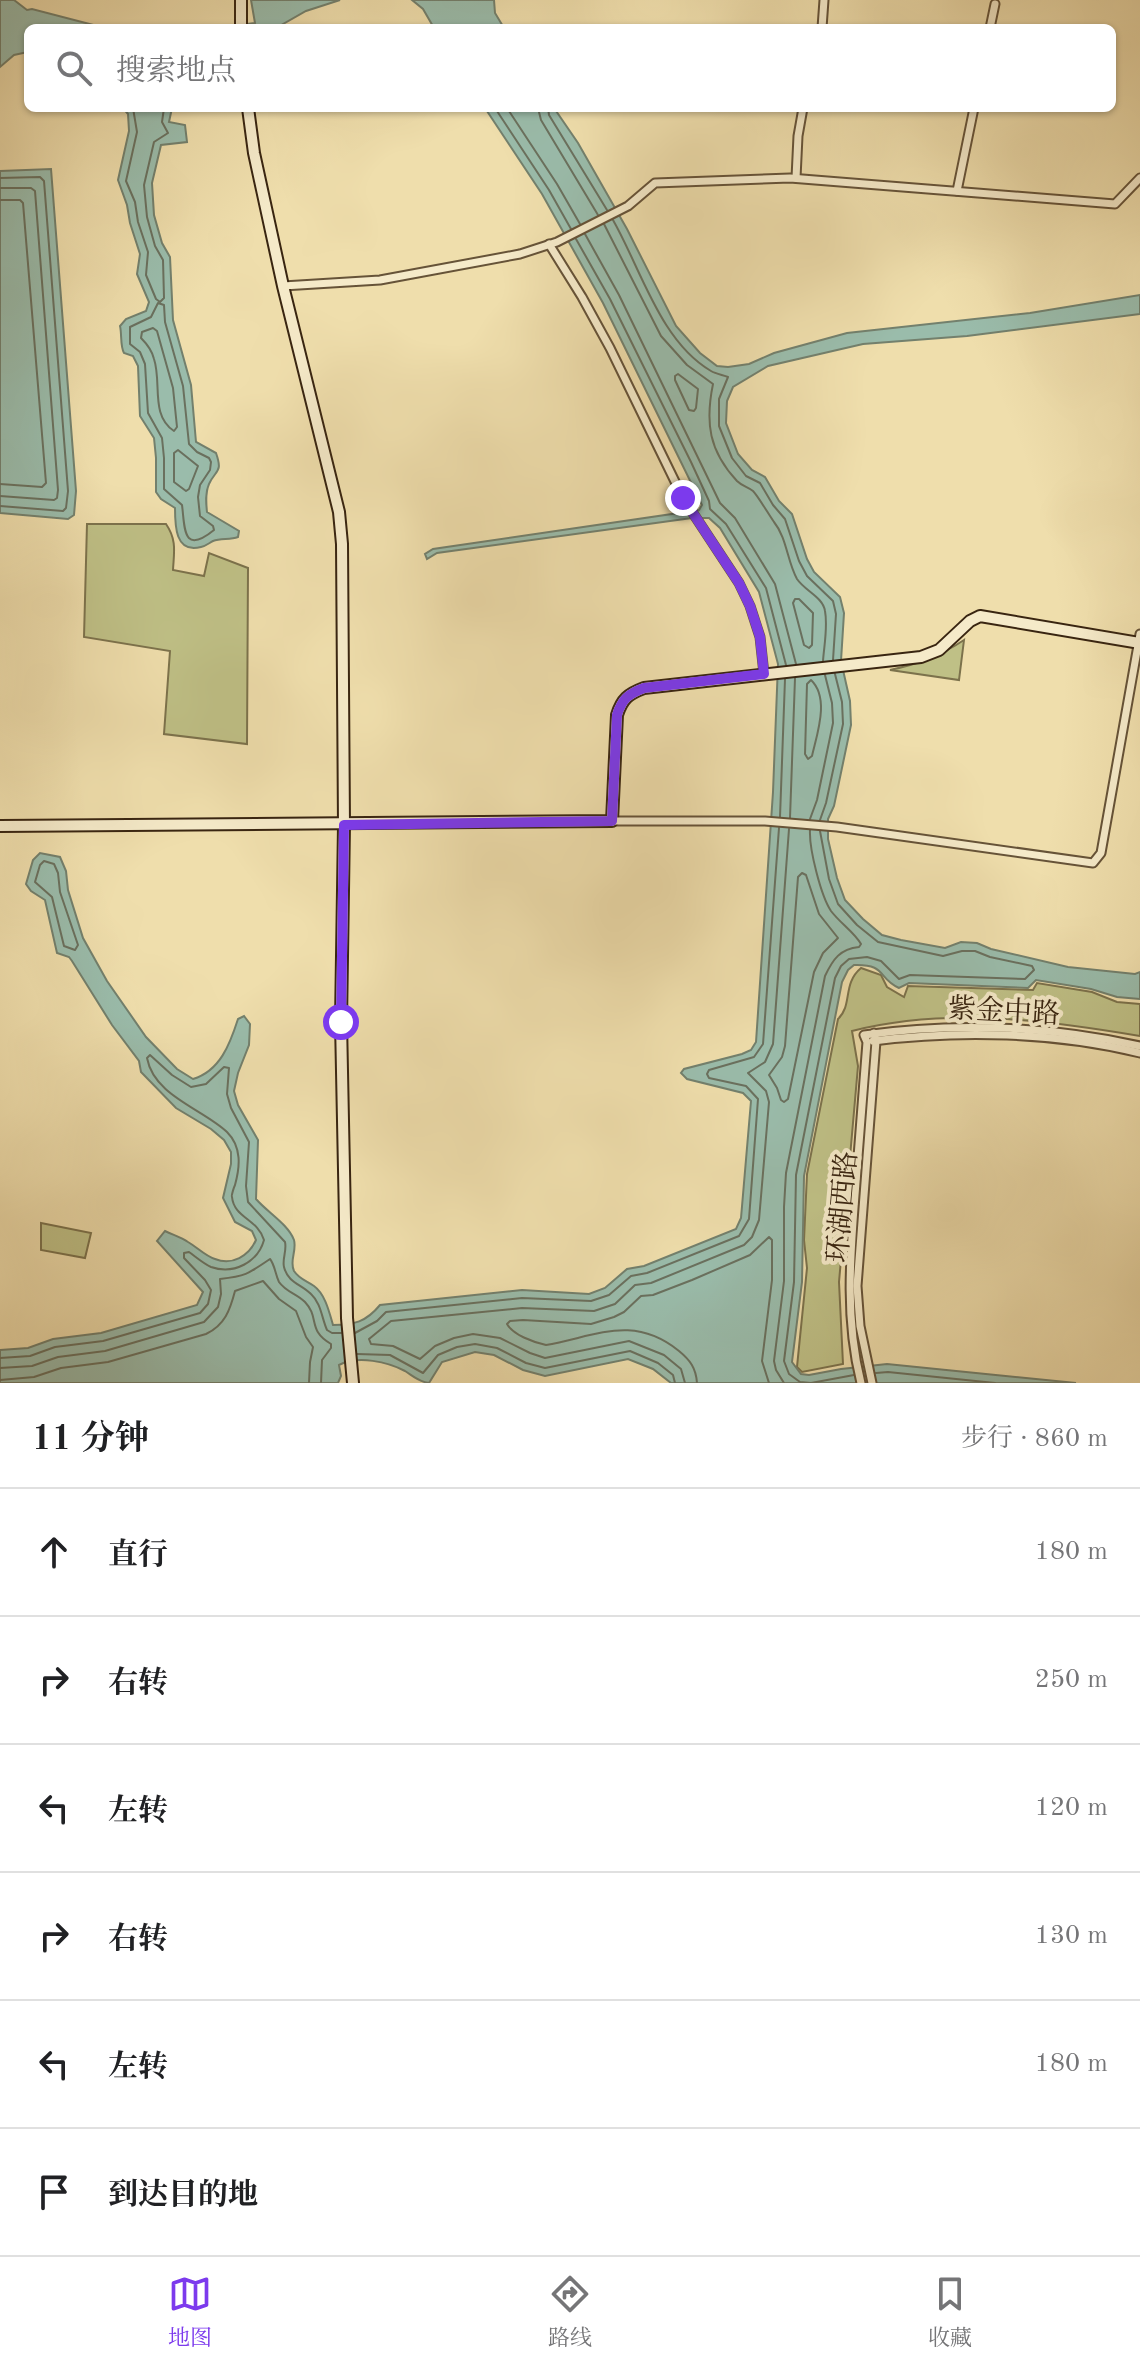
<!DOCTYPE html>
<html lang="zh">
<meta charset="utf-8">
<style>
:root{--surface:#fff;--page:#f2f2f2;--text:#202124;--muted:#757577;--line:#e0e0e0;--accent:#7c3aed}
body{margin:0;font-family:"Old Standard TT","Noto Serif SC",serif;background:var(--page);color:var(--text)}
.stop{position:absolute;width:24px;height:24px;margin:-18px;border:6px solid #7c3aed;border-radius:50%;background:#fff}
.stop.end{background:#7c3aed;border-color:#fff;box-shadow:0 2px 8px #0008}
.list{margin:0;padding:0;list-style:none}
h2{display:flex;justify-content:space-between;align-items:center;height:104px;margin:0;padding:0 32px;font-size:34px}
h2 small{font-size:26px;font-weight:400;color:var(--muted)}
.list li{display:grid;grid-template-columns:52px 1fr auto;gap:24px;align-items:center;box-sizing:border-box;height:128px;padding:0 32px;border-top:2px solid var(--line)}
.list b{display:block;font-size:30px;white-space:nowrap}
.list em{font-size:26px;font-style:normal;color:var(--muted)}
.icon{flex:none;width:44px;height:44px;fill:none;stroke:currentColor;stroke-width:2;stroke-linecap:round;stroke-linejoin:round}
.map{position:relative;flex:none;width:1140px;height:1383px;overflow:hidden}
.search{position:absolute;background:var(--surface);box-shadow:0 2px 6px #0004;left:24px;right:24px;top:24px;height:88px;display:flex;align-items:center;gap:20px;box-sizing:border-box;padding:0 28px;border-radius:12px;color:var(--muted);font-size:30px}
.sheet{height:872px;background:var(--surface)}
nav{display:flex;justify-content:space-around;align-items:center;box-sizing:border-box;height:112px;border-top:2px solid var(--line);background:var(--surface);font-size:22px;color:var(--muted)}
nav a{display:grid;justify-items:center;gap:4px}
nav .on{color:var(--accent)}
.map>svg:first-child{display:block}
.green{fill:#bfc086;stroke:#7c724c;stroke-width:2}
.water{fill:#9abcab;stroke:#73806d;stroke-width:2}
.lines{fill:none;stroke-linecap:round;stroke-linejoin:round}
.shore{stroke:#6a705e;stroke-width:2}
.street-casing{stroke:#665338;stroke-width:11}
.secondary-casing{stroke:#392511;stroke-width:14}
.street{stroke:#f5eac9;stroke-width:7}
.secondary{stroke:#f5eac9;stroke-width:10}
.route{stroke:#7c3aed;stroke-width:10}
.labels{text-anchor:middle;stroke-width:8;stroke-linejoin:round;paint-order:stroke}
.street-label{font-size:28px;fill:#392511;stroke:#f5eac9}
</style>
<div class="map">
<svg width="1140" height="1383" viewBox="0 0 1140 1383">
<rect width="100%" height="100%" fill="#efdeac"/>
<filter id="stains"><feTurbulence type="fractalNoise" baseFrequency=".0025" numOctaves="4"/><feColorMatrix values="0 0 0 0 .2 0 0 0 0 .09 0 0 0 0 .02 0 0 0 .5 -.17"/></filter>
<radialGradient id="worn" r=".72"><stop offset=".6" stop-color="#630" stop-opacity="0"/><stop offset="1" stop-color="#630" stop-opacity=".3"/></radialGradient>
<!-- green -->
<g class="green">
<path d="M87 524H166C177 540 174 552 173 570L204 576 209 553 248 568 247 744 164 734 170 651 84 637Z"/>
<path d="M964 640 959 680 890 670C918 664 940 656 964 640Z"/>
<path d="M861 968 881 975 887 987 904 997 908 986 1033 990 1037 983 1092 992 1117 1002 1140 1004V1036C1046 1020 946 1007 852 1031L858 1066 839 1282 843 1364 802 1372 797 1367 807 1268 804 1240 807 1174 838 1019C853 1005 842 984 861 968Z"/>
<path d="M41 1223 91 1233 85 1258 41 1250Z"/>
</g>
<!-- water -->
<g class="water">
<path d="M0 0H14L27 10 32 9 105 28H28V52L14 55 0 67Z"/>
<path d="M251 0H340L306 11 276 28H215L255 23Z"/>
<path d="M412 0H494L495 13 504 28H434L423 9Z"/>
<path d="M123 108H172L169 122 185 125 187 142 161 145 152 183 154 215 162 243 170 257 173 320 191 385 196 442 216 453C223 473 216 469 209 484 205 493 206 503 207 512L239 531 238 537C230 540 221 538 213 541 209 543 206 546 201 547 175 554 175 525 175 508L161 499 156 492V458L154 438 140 416 138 366 133 356 124 353C120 346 122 334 120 326L126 319 146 311 149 302 137 274 140 254 130 223 127 205 118 180 129 131 128 114Z"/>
<path d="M485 108H554L578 143 627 229 676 326 700 353 717 366 728 367 749 364 774 353 847 333 1030 313 1140 295V314L967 336 863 344 768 366 733 387 727 401 726 423 738 454 752 470 765 477 779 501 792 514 807 559 814 572 840 597 844 613 841 661 850 701 851 725 834 806 828 819V839L837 878 845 900 863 919 882 935 901 940 945 948 961 942 977 943 991 949 1068 967 1135 974 1140 972V999L1117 997 1091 989 1036 980 1028 988 909 983 899 988C877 978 887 964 854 965L848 970 842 982 804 1176 802 1282 792 1362 801 1374 809 1375 841 1369 887 1364 1076 1383H671L653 1369 628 1359 545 1376 523 1370 494 1355 475 1352 442 1362 429 1383C419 1382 413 1376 405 1371 388 1362 358 1355 339 1365L341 1376 338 1383H0V1350L28 1348 53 1339 101 1333 197 1305 203 1292 157 1241 165 1231C173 1235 181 1237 188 1242 197 1247 205 1256 215 1259 232 1266 249 1256 256 1240L252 1231 235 1222 223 1198 231 1164V1152L224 1140 211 1129 176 1108 141 1072 139 1061 112 1025 72 961 69 957 57 953 45 900 31 891 26 884 33 860 40 853 60 857 66 871 68 890 83 938 107 981 146 1037 177 1069 193 1079C220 1071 230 1044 238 1019L244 1016 250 1024 249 1045 238 1073 234 1091 238 1105 258 1140 256 1199C267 1212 288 1224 294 1240 297 1251 289 1261 294 1271 299 1279 307 1281 314 1286 325 1294 329 1311 333 1325 354 1325 366 1322 380 1305L522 1290 589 1294 605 1288 627 1269 644 1266 736 1229 741 1218 751 1101 743 1093 687 1079 681 1073 684 1069 742 1054 751 1050 756 1042 773 792 778 664 759 592 720 528 709 518H692L437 553 427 559 425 554 433 549 699 510 702 505 603 303 542 194Z"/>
<path d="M51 169 76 491 74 515 68 519 0 513V171Z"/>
</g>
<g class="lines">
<!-- shore -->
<g class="shore">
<path d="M133 108 137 132 126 181 135 202 138 222 148 252 146 275 156 299 160 302 164 298 163 260 155 246 147 217 144 185 154 142 168 133 162 122 164 108"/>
<path d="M495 108 549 190 571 229"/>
<path d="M507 108 557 184 580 224"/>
<path d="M538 108 541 120 598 215"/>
<path d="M548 108 549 115 607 210"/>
<path d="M0 178 40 177 44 181 68 491 66 508 63 511 0 506"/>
<path d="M0 188H31L35 191 58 490 57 498 54 500 0 496"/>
<path d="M0 200H20L23 203 46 483 42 487 0 484"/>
<path d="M613 220C641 269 660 341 711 371 716 374 723 375 728 377L719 399V426L732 458 746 476 760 483 773 505 785 519 799 561 807 576 833 601 836 614 833 660"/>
<path d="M604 224 661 336 687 365 713 384C705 423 709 451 737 481 742 486 748 487 753 491 758 496 769 515 774 522 787 538 787 561 797 579 805 591 823 597 825 611 828 627 824 646 823 661"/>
<path d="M585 234 619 295 720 503 735 518 775 584 796 664"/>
<path d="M576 239 610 299 691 462 709 501 710 509 726 524 766 588 786 665"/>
<path d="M158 303 164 305 165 322 183 386 189 444 197 452 209 458 211 462 210 470 200 485 198 497 200 516 213 526 214 530C182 556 185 527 182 505L164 489V458L162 438 148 413 145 364 140 352 130 344V327L151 317Z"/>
<path d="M153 328 157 331 173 388 177 427 174 431C150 415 162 383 154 359 152 350 147 344 141 338L142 332Z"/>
<path d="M678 374 698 389 696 408 694 411 689 410 675 380V376Z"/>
<path d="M178 450 198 466 189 489 186 491 174 482V453Z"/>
<path d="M795 599H799L813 613 812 645 809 648 804 645 793 603Z"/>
<path d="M811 680C830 698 817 734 812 756L808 759 805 754 807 684Z"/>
<path d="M780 817 785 679"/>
<path d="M790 818 795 678"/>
<path d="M810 819 817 800 833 723 832 703 825 675"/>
<path d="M820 820 826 803 843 724 842 702 835 674"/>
<path d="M820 831 829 879 838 904 857 925 878 942 943 956 962 951H975L990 957 1032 966 1034 970 1025 979 910 975 899 979 881 961 867 957 849 959 841 966 835 978 796 1175 794 1282 784 1361 789 1374 800 1382 811 1383 854 1375"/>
<path d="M44 861 54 864 58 873 60 892 78 945 75 950 64 946 52 897 35 882 40 865Z"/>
<path d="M802 873 806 875 819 914 838 938 823 953 814 972 788 1099 784 1102 781 1100 777 1088 769 1075 782 1057 785 1046 798 877Z"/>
<path d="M355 1333 377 1321 386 1312 522 1298 591 1301 609 1295 631 1276 647 1273 739 1236 749 1219 758 1099 746 1086 709 1078 707 1074 709 1070 754 1057 763 1044 779 828"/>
<path d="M357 1354 390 1355 423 1373 438 1355 457 1347 475 1344 497 1348 526 1363 545 1368 630 1351 658 1363 673 1375 675 1383"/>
<path d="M0 1358 30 1356 55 1347 103 1341 200 1313 208 1304 211 1290 205 1280 184 1258V1253L189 1252C196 1257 204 1264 211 1267 234 1275 258 1262 264 1240 258 1219 234 1218 232 1197 231 1196 234 1187 235 1185 240 1167 242 1147 227 1132 203 1109 154 1096 147 1058L150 1055 172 1075 191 1087 206 1084 224 1067 229 1068 227 1094 231 1108 249 1142 246 1186 248 1202 285 1242C287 1251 282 1259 284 1267 288 1283 301 1284 311 1294 321 1303 322 1319 327 1330L332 1333H341"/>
<path d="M0 1368 32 1366 58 1357 105 1351 204 1322 218 1307 221 1294 220 1279C246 1276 248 1274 270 1259 275 1265 275 1274 279 1282 286 1292 297 1294 305 1302 320 1318 307 1330 331 1344V1348L322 1360 321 1383"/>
<path d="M876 1373 888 1372 995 1383"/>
<path d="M0 1380 34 1377 61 1368 108 1362 206 1334C225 1325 230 1310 235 1291L263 1281 279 1299 296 1311 306 1337 313 1347 310 1362 309 1383"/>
<path d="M685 1383 681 1369 664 1355 629 1341 545 1358 530 1353 500 1338 473 1334 454 1338 435 1346 420 1359 393 1346 371 1344 369 1339 391 1321 522 1308 594 1311 615 1304 635 1285 651 1283 744 1245 752 1237 759 1220 769 1102 766 1091 748 1073 765 1062 773 1044 789 829"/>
<path d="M697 1383C696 1368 690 1360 679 1351 633 1314 597 1336 546 1345 533 1342 513 1335 507 1324L510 1321 523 1320 591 1324 614 1317 624 1312 641 1296 653 1295 692 1280 750 1255 769 1237 772 1240V1280L762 1361 769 1383"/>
<path d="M784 1383 776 1370 774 1361 784 1281V1207L786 1173 825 976C833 959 840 949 859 947L861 944C854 932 840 923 831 911 821 896 809 849 810 830"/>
</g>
<defs>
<g id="street">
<path d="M822 28 824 0"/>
<path d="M990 28 995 4"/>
<path d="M796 178 798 136 803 108"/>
<path d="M957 191 974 108"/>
<path d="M549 244 582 297 610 348 683 498 739 583 750 606 760 637 764 674"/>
<path d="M283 286 380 280 520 254 557 242 628 206 655 183 790 178 1115 204 1140 178"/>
<path d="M612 821H765L837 827 1093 863 1101 853 1140 634"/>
<path d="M873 1041C958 1030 1056 1032 1140 1053"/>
<path d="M861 1383C845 1320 850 1258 855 1195 859 1144 863 1093 867 1042L864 1035C955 1022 1051 1026 1140 1046"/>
<path d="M872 1383 860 1326 857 1286 876 1041 874 1033"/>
</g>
<g id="secondary">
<path d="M241 0V28"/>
<path d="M248 108 254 153 283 286 339 512 342 544 344 825 341 1022 347 1318 353 1383"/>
<path d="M0 826 612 821 617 715C622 699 628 694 644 688L921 657 939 650 970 621 980 616 1140 643"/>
</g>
</defs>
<!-- street casing -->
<use href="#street" class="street-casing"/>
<!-- secondary casing -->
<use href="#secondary" class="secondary-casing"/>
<!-- street -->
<use href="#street" class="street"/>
<!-- secondary -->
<use href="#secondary" class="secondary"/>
</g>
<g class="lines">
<!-- route -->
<path class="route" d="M341 1022 344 825 612 821 617 715C622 699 628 694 644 688L764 674 760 637 750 606 739 583 683 498"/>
</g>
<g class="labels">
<!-- street labels -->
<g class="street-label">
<text transform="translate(1004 1010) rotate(3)" y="10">紫金中路</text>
<text transform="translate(841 1207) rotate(-85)" y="10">环湖西路</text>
</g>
</g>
<rect width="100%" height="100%" filter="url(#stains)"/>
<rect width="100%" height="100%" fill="url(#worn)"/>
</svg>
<div class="stop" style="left:341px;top:1022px"></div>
<div class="stop end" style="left:683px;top:498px"></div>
<div class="search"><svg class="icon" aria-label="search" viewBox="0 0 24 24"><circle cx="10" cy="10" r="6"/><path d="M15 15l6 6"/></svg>搜索地点</div>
</div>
<section class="sheet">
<h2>11 分钟<small>步行 · 860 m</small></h2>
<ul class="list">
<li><svg class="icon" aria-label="ahead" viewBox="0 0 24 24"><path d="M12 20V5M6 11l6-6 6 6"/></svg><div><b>直行</b></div><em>180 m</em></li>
<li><svg class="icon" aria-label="right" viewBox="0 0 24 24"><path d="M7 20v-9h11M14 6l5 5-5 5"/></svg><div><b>右转</b></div><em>250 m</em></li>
<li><svg class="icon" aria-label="left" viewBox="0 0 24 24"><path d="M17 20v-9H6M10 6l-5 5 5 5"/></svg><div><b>左转</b></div><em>120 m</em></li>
<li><svg class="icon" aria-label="right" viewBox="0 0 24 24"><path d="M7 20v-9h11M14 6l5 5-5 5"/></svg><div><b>右转</b></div><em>130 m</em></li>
<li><svg class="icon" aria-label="left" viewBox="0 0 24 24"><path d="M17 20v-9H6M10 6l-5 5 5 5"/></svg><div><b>左转</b></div><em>180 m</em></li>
<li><svg class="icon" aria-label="arrive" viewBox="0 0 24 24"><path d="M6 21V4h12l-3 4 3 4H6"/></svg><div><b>到达目的地</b></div></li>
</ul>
</section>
<nav>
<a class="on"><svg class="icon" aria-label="map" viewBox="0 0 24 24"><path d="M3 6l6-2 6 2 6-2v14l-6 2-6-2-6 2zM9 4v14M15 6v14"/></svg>地图</a>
<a><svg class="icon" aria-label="directions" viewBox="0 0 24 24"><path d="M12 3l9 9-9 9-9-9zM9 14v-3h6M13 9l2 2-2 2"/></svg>路线</a>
<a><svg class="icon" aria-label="saved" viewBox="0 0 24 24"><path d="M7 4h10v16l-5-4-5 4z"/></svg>收藏</a>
</nav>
